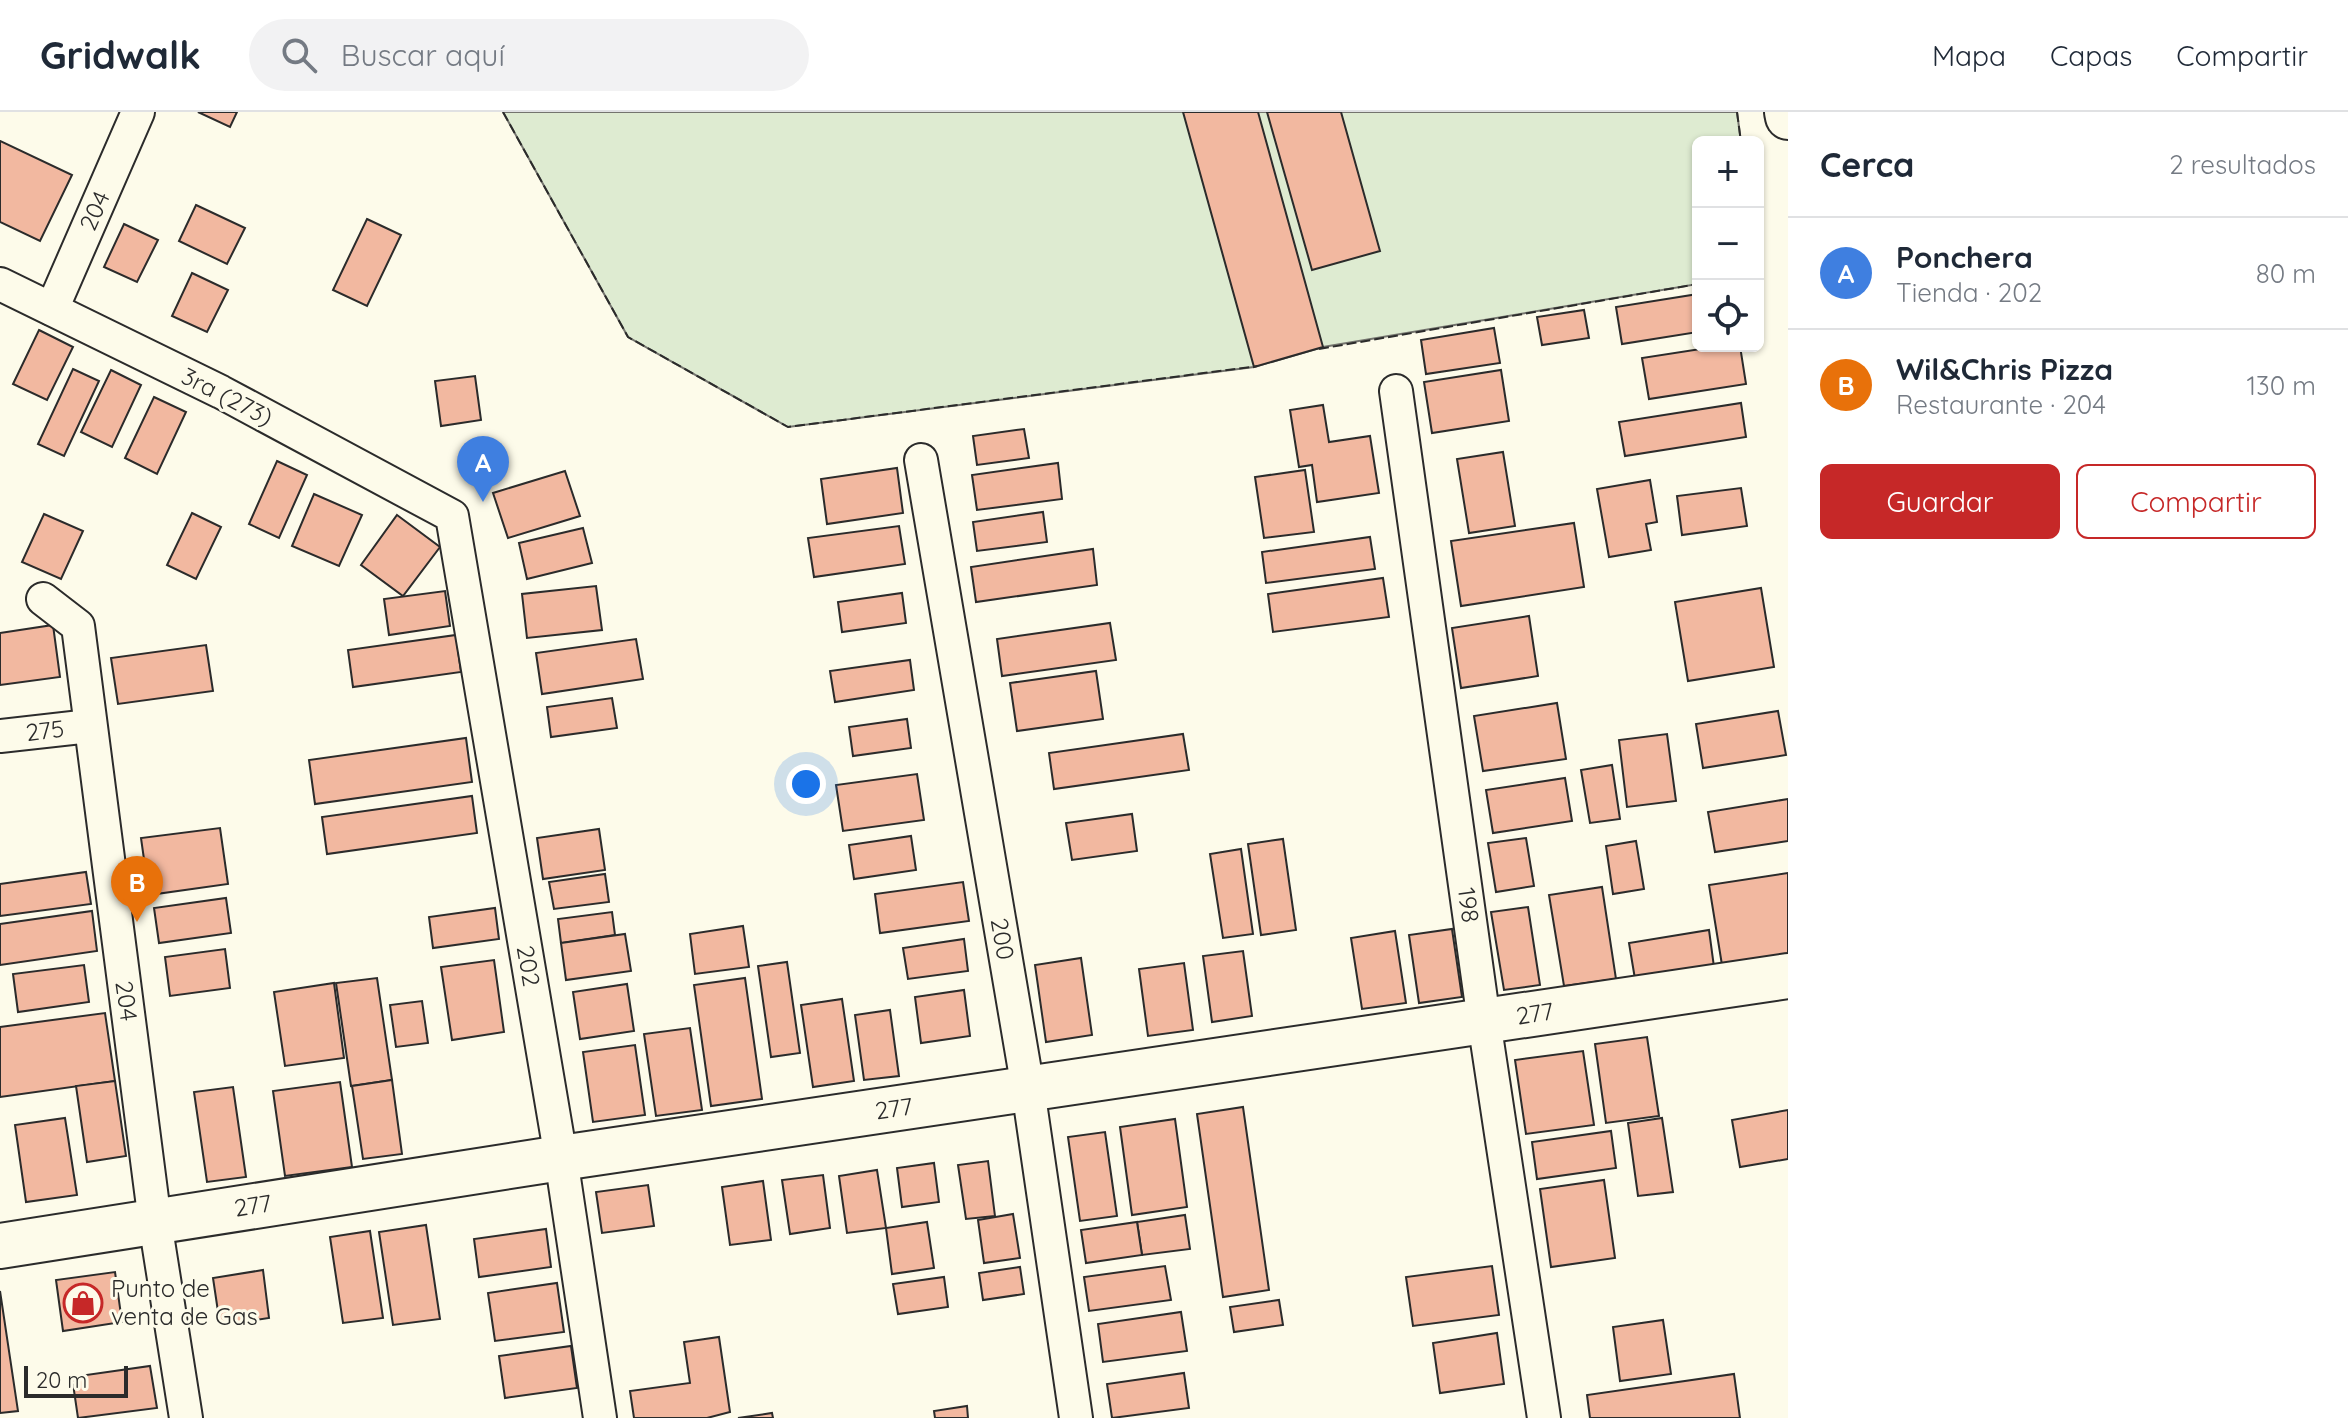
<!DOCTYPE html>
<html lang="es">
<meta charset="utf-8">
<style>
:root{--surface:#fff;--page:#f2f2f3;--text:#1f2937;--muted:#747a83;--line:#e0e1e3;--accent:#c62828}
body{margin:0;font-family:Quicksand,sans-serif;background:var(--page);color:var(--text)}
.controls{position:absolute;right:24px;top:24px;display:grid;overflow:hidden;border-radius:12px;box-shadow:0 2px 6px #0004}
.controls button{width:72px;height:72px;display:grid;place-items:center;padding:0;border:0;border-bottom:2px solid var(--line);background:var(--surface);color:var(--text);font:40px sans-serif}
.scale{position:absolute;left:24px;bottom:20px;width:104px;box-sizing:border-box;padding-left:8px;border:4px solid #2b2b2b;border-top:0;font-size:22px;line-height:28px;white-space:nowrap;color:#2b2b2b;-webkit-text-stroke:6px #fdfbea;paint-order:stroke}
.you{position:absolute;left:806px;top:672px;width:28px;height:28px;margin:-20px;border:6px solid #fff;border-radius:50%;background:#1a73e8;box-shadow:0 0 0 12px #1a73e833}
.badge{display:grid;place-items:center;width:52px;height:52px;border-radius:50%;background:var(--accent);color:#fff;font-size:26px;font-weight:700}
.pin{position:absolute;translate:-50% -66px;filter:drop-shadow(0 2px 4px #0008)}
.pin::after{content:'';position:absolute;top:42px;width:28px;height:24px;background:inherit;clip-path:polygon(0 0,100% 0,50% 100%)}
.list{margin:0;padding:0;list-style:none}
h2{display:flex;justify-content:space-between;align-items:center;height:104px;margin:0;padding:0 32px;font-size:34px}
h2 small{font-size:26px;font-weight:400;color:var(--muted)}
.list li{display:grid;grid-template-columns:52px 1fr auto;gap:24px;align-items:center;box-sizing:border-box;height:112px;padding:0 32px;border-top:2px solid var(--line)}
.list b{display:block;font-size:30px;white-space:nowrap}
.list p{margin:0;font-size:26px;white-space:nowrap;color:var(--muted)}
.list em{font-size:26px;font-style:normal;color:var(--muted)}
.actions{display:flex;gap:16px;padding:24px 32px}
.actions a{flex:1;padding:18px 0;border:2px solid var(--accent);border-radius:12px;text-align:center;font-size:28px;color:var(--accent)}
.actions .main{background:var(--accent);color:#fff}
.icon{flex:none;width:44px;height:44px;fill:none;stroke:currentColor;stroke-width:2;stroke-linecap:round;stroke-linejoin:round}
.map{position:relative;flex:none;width:1788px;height:1306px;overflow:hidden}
header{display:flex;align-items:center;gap:48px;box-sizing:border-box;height:112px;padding:0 40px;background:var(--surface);border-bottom:2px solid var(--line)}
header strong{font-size:38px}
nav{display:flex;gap:44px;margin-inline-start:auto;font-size:28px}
.search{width:560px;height:72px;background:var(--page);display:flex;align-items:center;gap:20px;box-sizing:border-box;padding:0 28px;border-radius:44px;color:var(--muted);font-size:30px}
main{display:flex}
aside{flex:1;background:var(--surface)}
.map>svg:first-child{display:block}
.pitch{fill:#deebd1;stroke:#74746e;stroke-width:2}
.building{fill:#f2b8a0;stroke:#2b2b2b;stroke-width:2}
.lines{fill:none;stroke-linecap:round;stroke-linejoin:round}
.street-casing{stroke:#2b2b2b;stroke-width:36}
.secondary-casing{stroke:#2b2b2b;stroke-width:48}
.highway-casing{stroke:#2b2b2b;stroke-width:48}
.street{stroke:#fdfbea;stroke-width:32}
.secondary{stroke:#fdfbea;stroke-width:44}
.highway{stroke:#fdfbea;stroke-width:44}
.fence{stroke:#2b2b2b;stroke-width:2;stroke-dasharray:10 4;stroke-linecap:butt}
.labels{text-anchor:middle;stroke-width:6;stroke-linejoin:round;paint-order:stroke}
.street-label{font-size:24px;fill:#2b2b2b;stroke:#fdfbea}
.poi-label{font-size:24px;fill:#2b2b2b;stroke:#fdfbea;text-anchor:start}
</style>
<header>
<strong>Gridwalk</strong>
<div class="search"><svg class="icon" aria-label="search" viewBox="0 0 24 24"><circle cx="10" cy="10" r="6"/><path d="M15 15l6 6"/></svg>Buscar aquí</div>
<nav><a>Mapa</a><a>Capas</a><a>Compartir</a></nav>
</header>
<main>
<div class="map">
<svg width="1788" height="1306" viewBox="0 0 1788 1306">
<rect width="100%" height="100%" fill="#fdfbea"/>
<!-- pitch -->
<path class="pitch" d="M503 0H1737L1741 30H1698V172L1323 235 1254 255 788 315 628 225Z"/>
<!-- building -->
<g class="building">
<path d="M198 0H237L230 15Z"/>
<path d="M1183 0H1258L1323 235 1254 255Z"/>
<path d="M1267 0H1341L1380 139 1312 158Z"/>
<path d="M0 29 72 63 40 129 0 110Z"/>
<path d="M196 93 245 116 227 152 179 129Z"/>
<path d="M367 107 401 123 367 194 333 178Z"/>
<path d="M124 112 158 128 137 170 104 155Z"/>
<path d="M192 161 228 178 207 220 172 204Z"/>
<path d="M1698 182V220L1622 232 1616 195Z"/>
<path d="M1584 198 1589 226 1542 233 1537 205Z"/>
<path d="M1494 216 1500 251 1426 262 1421 228Z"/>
<path d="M39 218 73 235 47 288 13 272Z"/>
<path d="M1720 234H1740L1746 272 1649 287 1642 246Z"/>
<path d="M73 257 99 269 64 344 38 332Z"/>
<path d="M111 258 141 273 112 335 81 320Z"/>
<path d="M1501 258 1509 309 1432 321 1424 270Z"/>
<path d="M475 264 481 308 441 314 435 269Z"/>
<path d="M154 285 186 300 157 362 125 346Z"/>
<path d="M1741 291 1746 325 1625 344 1619 310Z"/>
<path d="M1323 293 1329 330 1370 324 1379 381 1317 390 1312 353 1299 355 1290 298Z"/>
<path d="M1024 317 1029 346 977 353 973 324Z"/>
<path d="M1503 340 1515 414 1469 421 1457 347Z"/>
<path d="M277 349 307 363 279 426 249 412Z"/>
<path d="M1058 351 1062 387 977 398 972 363Z"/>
<path d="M897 356 903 401 827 412 821 367Z"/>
<path d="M1305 358 1314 420 1264 426 1255 365Z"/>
<path d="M565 359 580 404 508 426 493 381Z"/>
<path d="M1650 368 1657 410 1646 412 1651 438 1609 445 1597 377Z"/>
<path d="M1741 376 1747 414 1682 423 1677 384Z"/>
<path d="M314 382 362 403 339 454 292 434Z"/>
<path d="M1043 400 1047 430 977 439 973 410Z"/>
<path d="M192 401 221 415 196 467 167 453Z"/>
<path d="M44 402 83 419 61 467 22 450Z"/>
<path d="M397 403 440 435 403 484 361 453Z"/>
<path d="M1574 411 1584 475 1461 494 1451 429Z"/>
<path d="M899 414 905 452 814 465 808 426Z"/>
<path d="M583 416 592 451 527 467 519 431Z"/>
<path d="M1370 425 1375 457 1266 471 1262 440Z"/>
<path d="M1093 437 1097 473 976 490 971 455Z"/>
<path d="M1383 466 1389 505 1273 520 1268 482Z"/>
<path d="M596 474 602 518 527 526 522 482Z"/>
<path d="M1761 476 1774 555 1688 569 1675 490Z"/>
<path d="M445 479 450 514 389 523 384 487Z"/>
<path d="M902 481 906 511 842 520 838 490Z"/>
<path d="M1529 504 1538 564 1461 576 1452 516Z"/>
<path d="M1110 511 1116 548 1002 564 997 527Z"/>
<path d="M53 513 60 565 0 573V521Z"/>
<path d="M456 523 461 560 353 575 348 538Z"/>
<path d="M636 527 643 567 542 582 536 541Z"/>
<path d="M206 533 213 579 118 592 111 546Z"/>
<path d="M910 548 914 578 835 590 830 559Z"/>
<path d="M1096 559 1103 607 1017 619 1010 571Z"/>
<path d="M612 586 617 616 551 625 547 595Z"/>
<path d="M1557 591 1566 647 1483 659 1474 604Z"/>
<path d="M1778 599 1786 643 1703 656 1696 612Z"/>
<path d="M907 607 911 636 853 644 849 615Z"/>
<path d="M1183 622 1189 658 1054 677 1049 641Z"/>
<path d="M1667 622 1676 689 1627 695 1619 628Z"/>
<path d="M466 626 472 670 315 692 309 648Z"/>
<path d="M1612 653 1620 707 1590 711 1581 658Z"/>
<path d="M917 662 924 708 843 719 836 673Z"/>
<path d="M1565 666 1572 709 1493 721 1486 678Z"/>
<path d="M472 684 477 721 327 742 322 705Z"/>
<path d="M1788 687V729L1715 740 1708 700Z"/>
<path d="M1132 702 1137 739 1072 748 1066 711Z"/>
<path d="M220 716 228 772 149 783 141 726Z"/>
<path d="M599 717 605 758 543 767 537 726Z"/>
<path d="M911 724 916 758 854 767 849 733Z"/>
<path d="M1526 726 1534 774 1496 780 1488 731Z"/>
<path d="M1283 727 1296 818 1261 823 1248 732Z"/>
<path d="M1636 729 1644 777 1613 782 1606 734Z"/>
<path d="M1241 737 1253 822 1223 826 1210 742Z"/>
<path d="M86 760 91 792 0 804V772Z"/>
<path d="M1788 761V843L1722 853 1709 773Z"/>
<path d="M605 762 609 790 554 797 549 770Z"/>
<path d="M963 770 969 809 880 821 875 782Z"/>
<path d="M1602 775 1616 867 1564 874 1549 783Z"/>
<path d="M226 786 231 821 159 831 154 796Z"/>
<path d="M1528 795 1540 873 1504 878 1491 800Z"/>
<path d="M495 796 499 827 433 836 429 805Z"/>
<path d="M92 799 97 839 0 853V812Z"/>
<path d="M612 800 615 823 561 831 558 807Z"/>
<path d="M743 814 749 855 695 862 690 822Z"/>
<path d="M1452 817 1462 885 1419 891 1409 823Z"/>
<path d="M1709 818 1714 855 1635 867 1629 831Z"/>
<path d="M1395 819 1406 891 1362 897 1351 826Z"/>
<path d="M625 822 631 859 566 868 561 831Z"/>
<path d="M964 827 968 859 908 867 903 836Z"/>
<path d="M225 837 230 876 170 884 165 845Z"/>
<path d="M1243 839 1252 904 1212 910 1203 844Z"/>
<path d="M1081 846 1092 923 1046 930 1035 853Z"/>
<path d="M494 848 504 920 452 928 441 855Z"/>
<path d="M787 850 800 941 771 945 758 854Z"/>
<path d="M1184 851 1193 918 1148 924 1139 857Z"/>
<path d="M84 853 89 890 18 900 13 862Z"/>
<path d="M377 866 392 968 351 974 336 871Z"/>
<path d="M745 866 762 987 711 994 694 873Z"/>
<path d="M334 871 344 946 285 954 274 880Z"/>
<path d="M627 872 634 919 580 927 573 880Z"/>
<path d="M964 878 970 924 921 931 915 885Z"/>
<path d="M842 887 854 969 813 975 801 893Z"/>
<path d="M422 889 428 931 396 935 390 893Z"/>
<path d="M890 898 899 964 864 968 855 903Z"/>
<path d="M105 901 115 969 0 985V915Z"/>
<path d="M690 916 702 998 656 1004 644 922Z"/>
<path d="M1647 925 1659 1004 1606 1011 1595 932Z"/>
<path d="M635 933 645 1003 593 1010 583 940Z"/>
<path d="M1583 939 1594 1013 1526 1022 1515 948Z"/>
<path d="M392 968 402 1042 363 1047 352 974Z"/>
<path d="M115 969 126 1044 87 1050 76 974Z"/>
<path d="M340 970 352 1055 285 1064 273 979Z"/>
<path d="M233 975 246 1065 207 1070 194 980Z"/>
<path d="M1243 995 1269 1178 1223 1185 1197 1002Z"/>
<path d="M1788 998V1047L1740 1055 1732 1008Z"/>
<path d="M65 1006 77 1083 26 1090 15 1013Z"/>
<path d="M1662 1006 1673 1080 1638 1084 1628 1011Z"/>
<path d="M1175 1007 1187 1095 1132 1103 1120 1015Z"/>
<path d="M1611 1019 1616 1056 1537 1067 1532 1030Z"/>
<path d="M1105 1020 1117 1104 1080 1109 1068 1025Z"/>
<path d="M988 1049 995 1104 966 1107 958 1053Z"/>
<path d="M934 1051 939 1090 902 1095 897 1056Z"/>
<path d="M877 1058 886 1116 847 1121 839 1064Z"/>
<path d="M823 1063 830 1116 790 1122 782 1068Z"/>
<path d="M1604 1068 1615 1146 1551 1155 1540 1077Z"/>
<path d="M763 1069 771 1128 730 1133 722 1075Z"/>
<path d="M648 1073 654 1114 602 1121 596 1080Z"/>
<path d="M1013 1102 1020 1146 984 1151 978 1108Z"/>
<path d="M1185 1103 1190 1137 1142 1143 1137 1110Z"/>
<path d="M927 1110 934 1156 892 1162 886 1116Z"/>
<path d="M1137 1110 1142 1143 1086 1151 1081 1118Z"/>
<path d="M426 1113 440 1207 393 1213 379 1120Z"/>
<path d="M546 1117 551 1155 479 1165 474 1127Z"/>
<path d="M370 1119 383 1206 343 1211 330 1125Z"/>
<path d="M1165 1154 1171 1188 1089 1199 1084 1165Z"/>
<path d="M1492 1154 1499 1203 1413 1214 1406 1165Z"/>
<path d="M1020 1155 1024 1182 983 1188 979 1161Z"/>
<path d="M263 1158 269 1206 220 1213 213 1166Z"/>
<path d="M115 1160 122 1210 63 1219 56 1168Z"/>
<path d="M944 1165 948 1195 898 1202 893 1172Z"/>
<path d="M557 1171 564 1220 495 1229 488 1181Z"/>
<path d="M0 1179 18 1299 0 1301Z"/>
<path d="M1279 1188 1283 1213 1234 1220 1230 1195Z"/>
<path d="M1181 1200 1187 1239 1103 1250 1098 1212Z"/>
<path d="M1663 1208 1671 1262 1620 1269 1613 1215Z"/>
<path d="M1497 1221 1504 1272 1440 1281 1433 1231Z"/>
<path d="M719 1225 730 1300 707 1306H634L630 1279 690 1271 684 1230Z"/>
<path d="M571 1234 577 1276 505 1286 499 1244Z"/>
<path d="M150 1254 157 1296 78 1306 72 1265Z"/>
<path d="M1184 1261 1189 1296 1112 1306 1107 1272Z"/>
<path d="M1734 1262 1740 1306H1590L1587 1283Z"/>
<path d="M967 1294 968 1306H935L934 1299Z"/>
<path d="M772 1301 773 1306H738Z"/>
</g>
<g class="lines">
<defs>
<g id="street">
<path d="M0 172 221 280 452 404 561 1046 600 1306"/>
<path d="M52 197 138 0"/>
<path d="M1396 279 1484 909 1544 1306"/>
<path d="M921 348 1028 977 1076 1306"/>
<path d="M43 487 78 514 155 1110 186 1306"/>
<path d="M0 624 90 614"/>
</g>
<path id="secondary" d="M0 1134 561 1046 1788 864"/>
<path id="highway" d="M1787 0 1788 5"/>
</defs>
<!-- street casing -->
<use href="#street" class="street-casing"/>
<!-- secondary casing -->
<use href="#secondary" class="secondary-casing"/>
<!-- highway casing -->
<use href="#highway" class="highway-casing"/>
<!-- street -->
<use href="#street" class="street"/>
<!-- secondary -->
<use href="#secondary" class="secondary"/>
<!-- highway -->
<use href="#highway" class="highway"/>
<!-- fence -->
<g class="fence">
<path d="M503 0 628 225 788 315 1258 254"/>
<path d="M1737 0 1741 30"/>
<path d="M1758 157V162"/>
<path d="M1319 237 1698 172"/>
</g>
</g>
<!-- icons -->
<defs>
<symbol id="shop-ring" viewBox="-11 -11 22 22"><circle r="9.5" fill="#fdfbea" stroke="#c62828" stroke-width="1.5"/><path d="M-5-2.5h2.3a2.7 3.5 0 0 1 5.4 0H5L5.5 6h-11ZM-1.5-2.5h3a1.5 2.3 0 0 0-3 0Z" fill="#c62828"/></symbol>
</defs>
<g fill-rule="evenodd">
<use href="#shop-ring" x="61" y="1169" width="44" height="44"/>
</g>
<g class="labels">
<!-- street labels -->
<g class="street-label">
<text transform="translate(95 99) rotate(-66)" y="8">204</text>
<text transform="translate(227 285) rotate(27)" y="8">3ra (273)</text>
<text transform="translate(45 619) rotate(-7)" y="8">275</text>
<text transform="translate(1468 793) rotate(82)" y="8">198</text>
<text transform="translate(1002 827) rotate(80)" y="8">200</text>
<text transform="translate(528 854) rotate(80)" y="8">202</text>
<text transform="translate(126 889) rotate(82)" y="8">204</text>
<text transform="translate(1535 902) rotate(-9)" y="8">277</text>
<text transform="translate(894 997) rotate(-8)" y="8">277</text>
<text transform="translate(253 1094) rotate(-9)" y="8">277</text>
</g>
<!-- poi labels -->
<g class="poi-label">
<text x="111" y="1185">Punto de<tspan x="111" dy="28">venta de Gas</tspan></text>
</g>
</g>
</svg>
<div class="controls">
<button>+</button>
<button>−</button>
<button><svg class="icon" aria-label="locate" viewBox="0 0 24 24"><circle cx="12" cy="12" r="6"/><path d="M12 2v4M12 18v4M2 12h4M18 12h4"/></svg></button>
</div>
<div class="scale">20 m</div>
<div class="you"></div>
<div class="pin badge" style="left:483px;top:390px;background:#3f7fe0">A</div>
<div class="pin badge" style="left:137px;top:810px;background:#e8710a">B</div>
</div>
<aside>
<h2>Cerca<small>2 resultados</small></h2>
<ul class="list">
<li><span class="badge" style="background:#3f7fe0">A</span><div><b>Ponchera</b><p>Tienda · 202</p></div><em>80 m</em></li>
<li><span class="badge" style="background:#e8710a">B</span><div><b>Wil&amp;Chris Pizza</b><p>Restaurante · 204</p></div><em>130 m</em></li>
</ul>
<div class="actions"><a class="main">Guardar</a><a>Compartir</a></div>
</aside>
</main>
